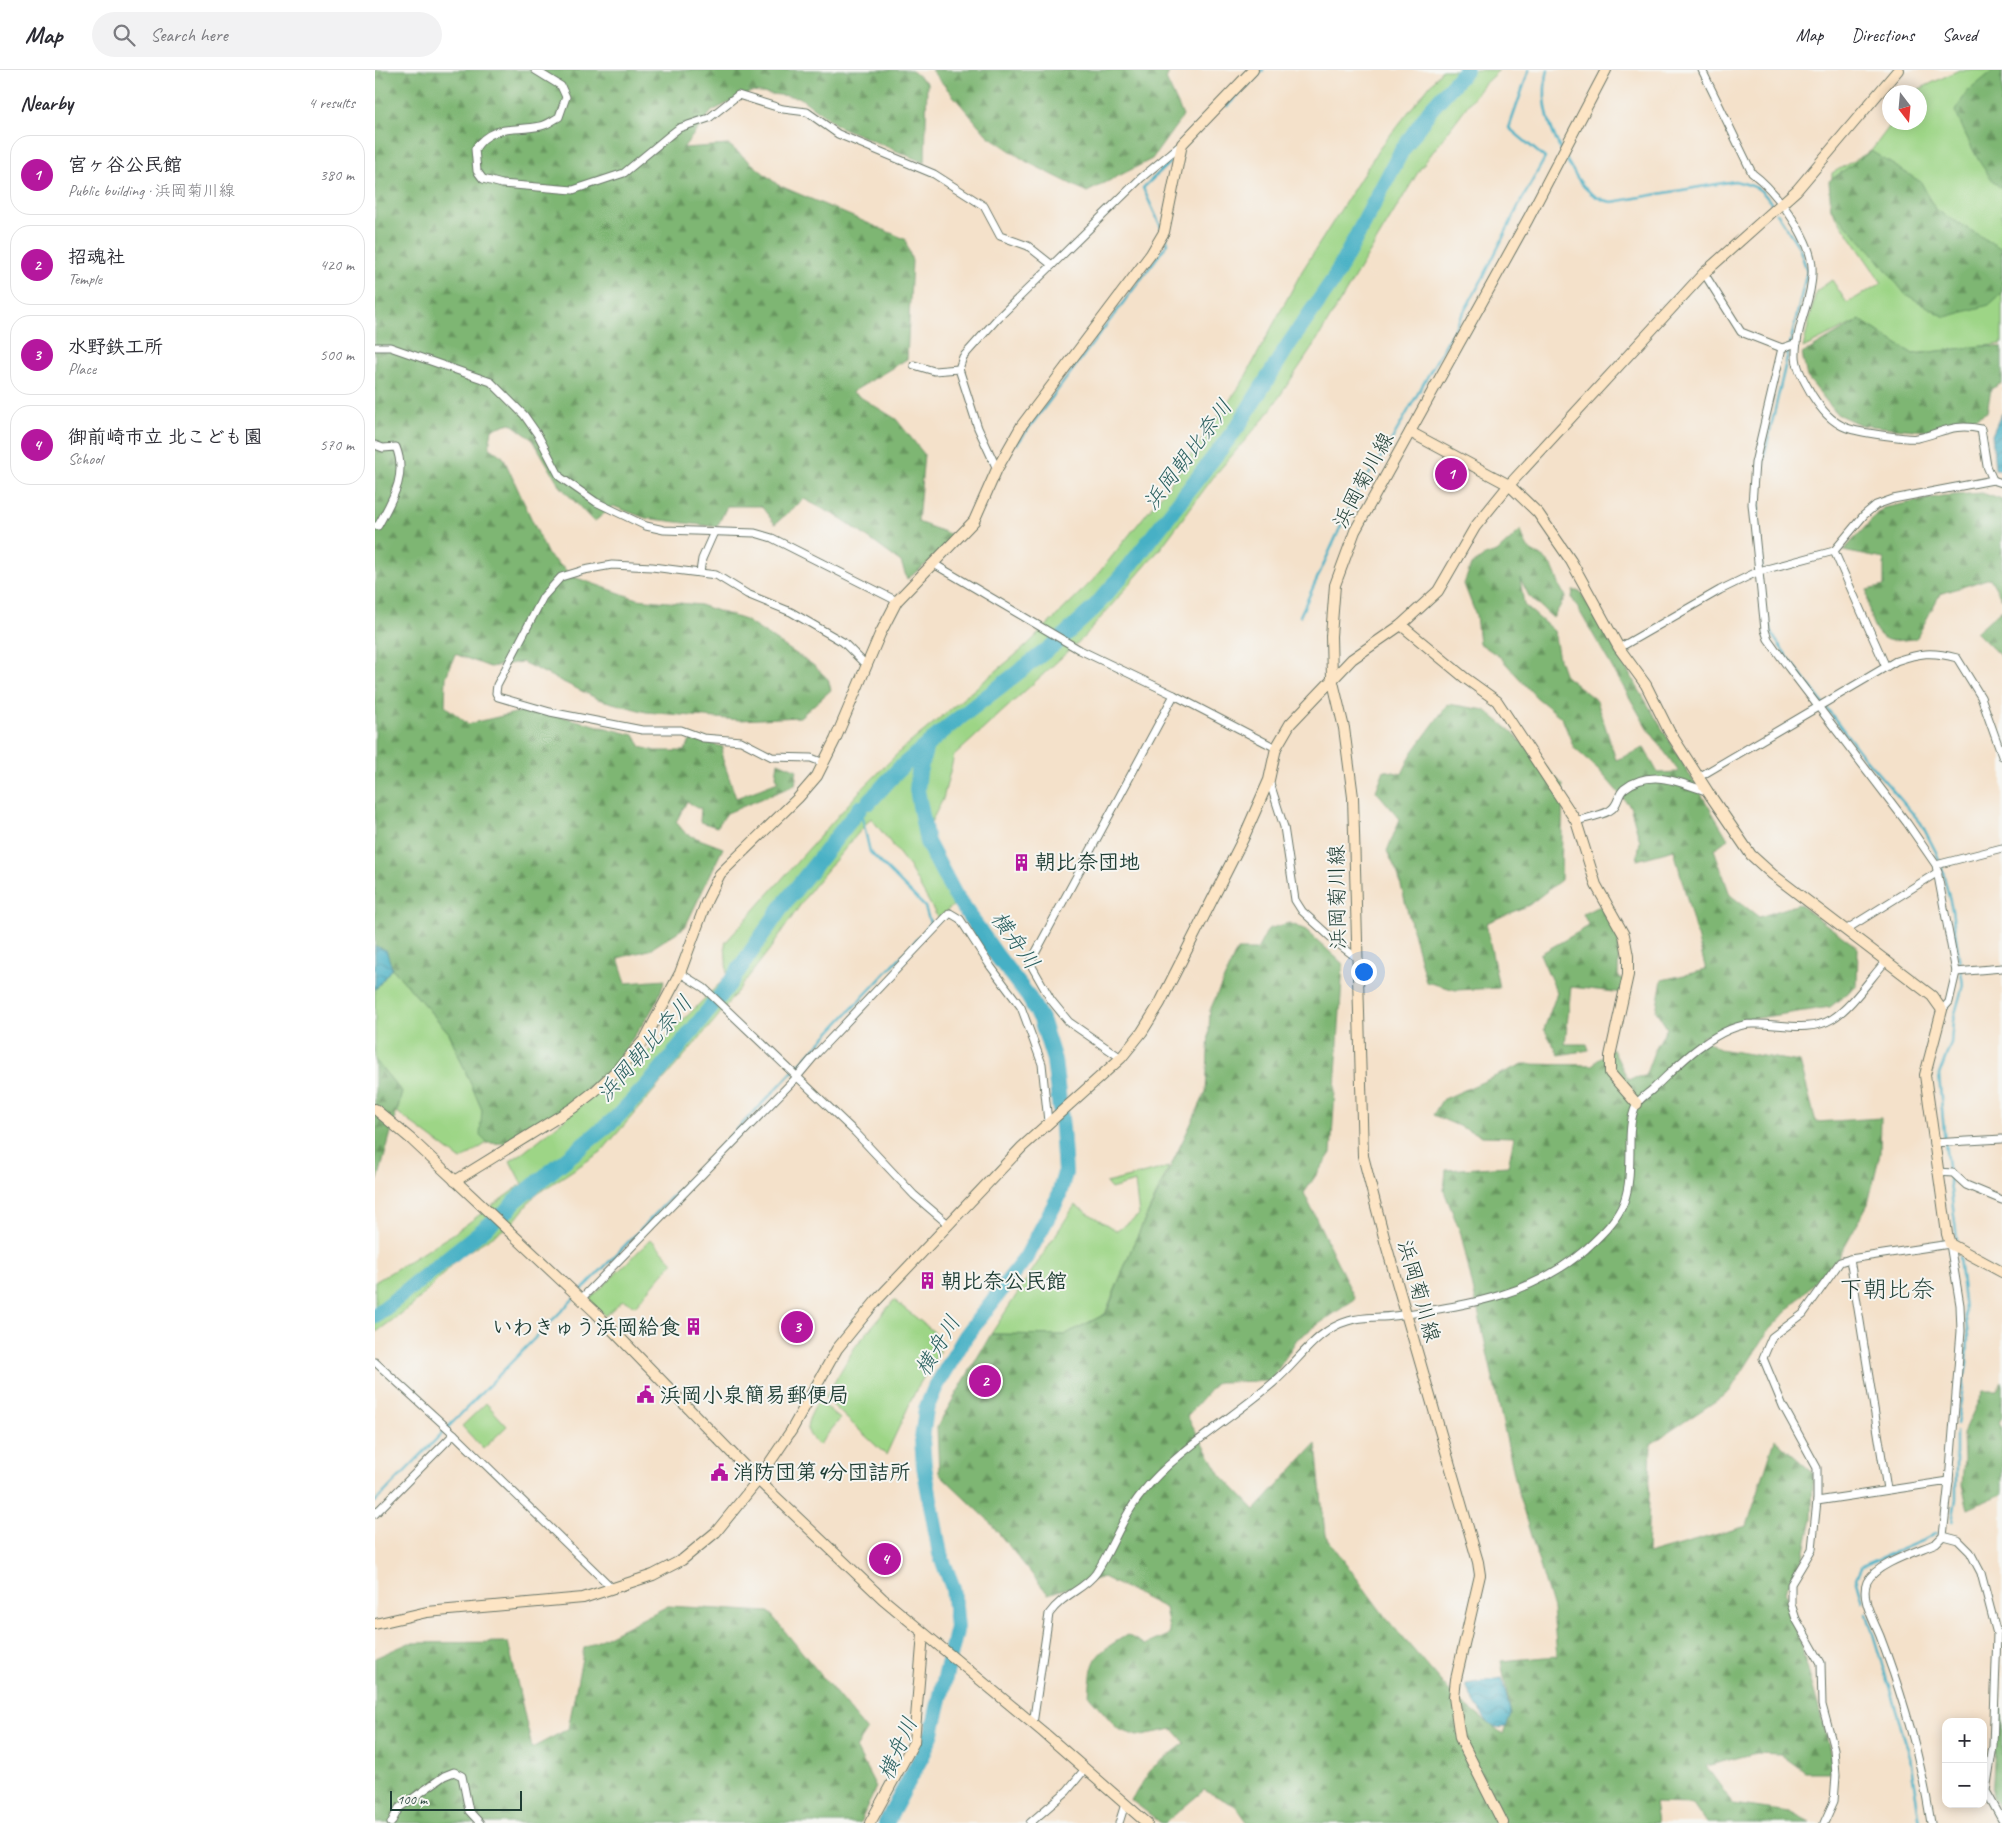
<!DOCTYPE html>
<meta charset="utf-8">
<style>
:root{--surface:#fff;--page:#f2f2f3;--text:#2b2b33;--muted:#7c7c81;--line:#e1e1e2;--accent:#b5179e}
body{margin:0;font-family:Caveat,"Klee One",sans-serif;background:var(--page);color:var(--text)}
.controls{position:absolute;right:15px;bottom:15px;display:grid;overflow:hidden;border-radius:10px;box-shadow:0 2px 12px #0003}
.controls button{width:45px;height:45px;display:grid;place-items:center;padding:0;border:0;border-bottom:1px solid var(--line);background:var(--surface);color:var(--text);font:25px sans-serif}
.compass{position:absolute;left:1507px;top:15px;width:45px;height:45px;border-radius:50%;background:var(--surface);box-shadow:0 2px 12px #0003;rotate:164deg}
.scale{position:absolute;left:15px;bottom:12px;width:132px;box-sizing:border-box;padding-left:5px;border:2px solid #1f3d34;border-top:0;font-size:14px;line-height:18px;white-space:nowrap;color:#1f3d34;-webkit-text-stroke:4px #f6f6f2;paint-order:stroke}
.you{position:absolute;left:988px;top:901px;width:18px;height:18px;margin:-12px;border:4px solid #fff;border-radius:50%;background:#1a73e8;box-shadow:0 0 0 8px #1a73e833}
.badge{display:grid;place-items:center;width:32px;height:32px;border-radius:50%;background:var(--accent);color:#fff;font-size:16px;font-weight:700}
.pin{position:absolute;translate:-50% -50%;border:2px solid #fff;box-shadow:0 1px 5px #0006}
.list{margin:0;padding:0;list-style:none}
h2{display:flex;justify-content:space-between;align-items:center;height:65px;margin:0;padding:0 20px;font-size:21px}
h2 small{font-size:16px;font-weight:400;color:var(--muted)}
.list li{display:grid;grid-template-columns:32px 1fr auto;gap:15px;align-items:center;box-sizing:border-box;height:80px;margin:0 10px 10px;padding:0 10px;border:1px solid var(--line);border-radius:20px}
.list b{display:block;font-size:19px;white-space:nowrap}
.list p{margin:0;font-size:16px;white-space:nowrap;color:var(--muted)}
.list em{font-size:16px;font-style:normal;color:var(--muted)}
.icon{flex:none;width:28px;height:28px;fill:none;stroke:currentColor;stroke-width:2;stroke-linecap:round;stroke-linejoin:round}
.map{position:relative;flex:none;width:1627px;height:1753px;overflow:hidden}
header{display:flex;align-items:center;gap:30px;box-sizing:border-box;height:70px;padding:0 25px;background:var(--surface);border-bottom:1px solid var(--line)}
header strong{font-size:24px}
nav{display:flex;gap:28px;margin-inline-start:auto;font-size:18px}
.search{width:350px;height:45px;background:var(--page);display:flex;align-items:center;gap:12px;box-sizing:border-box;padding:0 18px;border-radius:28px;color:var(--muted);font-size:19px}
main{display:flex}
aside{flex:1;background:var(--surface)}
.map>svg:first-child{display:block}
.grass{fill:#9dd586;stroke:#5e895d}
.forest{fill:url(#forest-firs);stroke:#4e7a54}
.water{fill:url(#water-waves);stroke:#33767c}
.lines{fill:none;stroke-linecap:round;stroke-linejoin:round}
.stream{stroke:#47b0c5;stroke-width:2.5}
.river{stroke:#47b0c5;stroke-width:16}
.street-casing{stroke:#6a7668;stroke-width:9}
.secondary-casing{stroke:#6a7668;stroke-width:12}
.street{stroke:#fff;stroke-width:7}
.secondary{stroke:#fde5c5;stroke-width:10}
.labels{text-anchor:middle;stroke-width:4;stroke-linejoin:round;paint-order:stroke}
.street-label{font-size:21px;fill:#1f3d34;stroke:#f6f6f2}
.poi-label{font-size:21px;font-weight:bold;fill:#1f3d34;stroke:#f6f6f2;text-anchor:start}
.water-label{font-size:22px;font-style:italic;fill:#2b6060;stroke:#f6f6f2}
.quarter-label{font-size:24px;fill:#1f3d34;stroke:#f6f6f2}
</style>
<header>
<strong>Map</strong>
<div class="search"><svg class="icon" aria-label="search" viewBox="0 0 24 24"><circle cx="10" cy="10" r="6"/><path d="M15 15l6 6"/></svg>Search here</div>
<nav><a>Map</a><a>Directions</a><a>Saved</a></nav>
</header>
<main>
<aside>
<h2>Nearby<small>4 results</small></h2>
<ul class="list">
<li><span class="badge">1</span><div><b>宮ヶ谷公民館</b><p>Public building · 浜岡菊川線</p></div><em>380 m</em></li>
<li><span class="badge">2</span><div><b>招魂社</b><p>Temple</p></div><em>420 m</em></li>
<li><span class="badge">3</span><div><b>水野鉄工所</b><p>Place</p></div><em>500 m</em></li>
<li><span class="badge">4</span><div><b>御前崎市立 北こども園</b><p>School</p></div><em>570 m</em></li>
</ul>
</aside>
<div class="map">
<svg width="1627" height="1753" viewBox="0 0 1627 1753">
<defs>
<pattern id="forest-firs" width="22" height="20" patternUnits="userSpaceOnUse" patternTransform="scale(1.25)"><rect width="22" height="20" fill="#7eb673"/><path d="M5 1l3.5 6h-7zM16 11l3.5 6h-7z" fill="#67955f"/></pattern>
<pattern id="water-waves" width="16" height="10" patternUnits="userSpaceOnUse" patternTransform="scale(1.25)"><rect width="16" height="10" fill="#47b0c5"/><path d="M0 5q4-4 8 0t8 0" fill="none" stroke="#3b90a1"/></pattern>
</defs>
<rect width="100%" height="100%" fill="#f6f6f2"/>
<filter id="ink" filterUnits="userSpaceOnUse"><feTurbulence type="fractalNoise" baseFrequency=".02" numOctaves="2"/><feDisplacementMap in="SourceGraphic" scale="10" xChannelSelector="R" yChannelSelector="G"/><feConvolveMatrix kernelMatrix="1 2 1 2 8 2 1 2 1" color-interpolation-filters="sRGB"/></filter>
<filter id="wash" filterUnits="userSpaceOnUse"><feTurbulence type="fractalNoise" baseFrequency=".0096" numOctaves="4" result="noise"/><feDisplacementMap in="SourceGraphic" scale="20" xChannelSelector="R" yChannelSelector="G"/><feGaussianBlur stdDeviation="1.12" result="paint"/><feColorMatrix in="noise" values="0 0 0 0 0 0 0 0 0 0 0 0 0 0 0 0 0 1.4 0 .05"/><feComposite in="paint" operator="in"/></filter>
<g filter="url(#wash)">
<rect width="100%" height="100%" fill="#f4e1ca"/>
<!-- grass -->
<g class="grass">
<path d="M1067 0H1124L1107 16 1045 99 937 278 892 345 840 405 785 479 710 566 579 686 568 729 552 760 580 834 563 848 533 795 496 748 437 818 395 879 341 949 226 1082 160 1125 137 1154 86 1186 38 1235 0 1263V1212L78 1164 147 1114 135 1091 149 1082 291 967 352 906 350 873 485 721 525 681 650 577 718 510 792 418 867 313 927 201 1004 79Z"/>
<path d="M1584 0H1627V274L1538 284 1485 250 1428 278 1441 221 1457 210 1472 233 1507 213 1456 139 1457 103 1496 81 1517 53 1544 52V22H1538Z"/>
<path d="M17 898 74 963 107 1040 112 1073 86 1090 22 1042 27 1022 0 990V920Z"/>
<path d="M794 1097 758 1175 730 1244 689 1265 616 1264 700 1135 742 1161 764 1145 760 1112 736 1119 731 1113Z"/>
<path d="M276 1169 298 1192 260 1236 248 1230 230 1246 214 1230Z"/>
<path d="M519 1230 559 1262 555 1268 565 1281 542 1318 511 1385 450 1328 480 1277Z"/>
<path d="M443 1330 465 1349 444 1375C424 1358 434 1351 443 1330Z"/>
<path d="M111 1333 132 1356 108 1379 87 1356Z"/>
</g>
<!-- forest -->
<g class="forest">
<path d="M0 0H536L552 13 550 93 463 56 424 27 376 22 337 41 308 78 354 75 403 115 530 169 537 191 532 289 477 322 521 349 549 384 543 452 580 466 558 489 532 509 526 492 467 449 429 429 400 454 386 436H352L342 457 270 448 238 436 219 452 185 416 158 370 135 353 117 359 114 377 128 387 173 485 199 507 262 529 325 535 370 550 438 595 453 609 456 620 425 647 365 650 271 642 223 629 147 592 115 597 80 584 71 607 70 636 93 654 157 639 259 665 266 677 280 681H309L317 668 348 677 347 687 361 728 403 712 401 706 403 692 422 700 420 715 352 743 342 757 325 752 326 738H322L312 731 301 752 311 764 348 778 310 857 274 880 243 888 251 913 290 910 283 929 274 945 237 998 197 1034 142 1074 112 1073 105 1066 107 1040 74 963 17 898 0 884Z"/>
<path d="M556 0H795L791 9 808 46 777 89 712 122 652 92 612 65Z"/>
<path d="M1619 0H1627V120C1604 99 1593 69 1580 41L1592 22Z"/>
<path d="M1496 81 1546 112 1560 139 1627 179V223L1614 235 1570 247 1530 224 1497 182 1456 139 1454 111Z"/>
<path d="M1485 250 1538 284 1606 276 1627 277V313L1616 319 1612 342 1601 348 1550 361 1486 355 1462 344 1432 307 1427 284Z"/>
<path d="M1607 423 1627 430V529L1615 508 1565 524 1541 569C1533 569 1521 572 1513 570 1495 564 1493 536 1492 520L1509 516V489L1468 481 1508 438 1567 426Z"/>
<path d="M1146 460C1154 490 1160 477 1175 494 1183 504 1182 517 1191 526L1178 548 1154 526 1145 508 1149 535 1179 561 1184 589 1190 606 1222 631 1241 690 1269 678 1283 703 1304 702 1271 656 1197 528 1198 521H1205L1353 769 1339 779 1355 825 1384 847 1424 834 1483 878 1482 916 1455 937 1376 949 1326 967 1344 979 1425 992 1441 1052 1506 1048 1505 1083 1493 1134 1464 1186 1393 1261 1354 1322 1276 1374 1272 1484 1372 1456 1400 1369 1438 1403 1437 1448 1429 1486 1410 1521 1451 1663 1459 1702H1430L1405 1684 1381 1683 1331 1696 1358 1734 1414 1742 1435 1753H1331L1318 1734 1279 1733 1282 1753H873L861 1736 829 1720 790 1753H786L756 1730 777 1698 810 1673 798 1659 762 1666 743 1659 714 1626C717 1587 718 1585 752 1565L770 1575 795 1564 790 1538 728 1507 673 1524 612 1449 564 1403 562 1357 616 1264 689 1265 731 1244 758 1175 831 1022 835 940 862 880H882L893 859 914 853 931 860 968 894 956 1083 929 1123 980 1229 922 1269 896 1311 842 1312 812 1346 846 1405 880 1440 941 1374 950 1465 1011 1548 1079 1627 1128 1664 1136 1645 1126 1591 1182 1586 1178 1539 1144 1426 1086 1164 1069 1121 1071 1100 1133 1096 1139 1067 1107 1066 1058 1045 1067 1030 1148 994 1217 995 1237 978 1253 1009 1270 1006 1280 979 1292 958 1281 941 1287 910 1331 900 1299 780 1262 790 1265 771 1255 736 1223 699 1199 678 1187 648 1161 627 1125 587 1104 573 1101 545 1089 514 1096 495 1109 486 1122 482Z"/>
<path d="M1627 539V588L1601 562Z"/>
<path d="M1073 634 1110 640 1137 662 1188 715 1186 810 1154 835 1111 853 1124 918 1081 920 1051 912 1023 804 1012 781 1025 749 1001 721 1009 700 1027 704 1037 683Z"/>
<path d="M1222 837H1228L1244 869 1243 906 1251 911 1248 923 1196 917 1190 974H1212L1214 980 1184 985 1169 959 1182 923 1165 884 1214 856 1208 844Z"/>
<path d="M0 990 27 1022 3 1110 0 1111Z"/>
<path d="M1627 1311V1347L1624 1353 1627 1358V1424L1593 1439 1587 1415 1589 1389 1588 1364 1608 1321H1622Z"/>
<path d="M293 1536 394 1542 492 1661 481 1678 501 1717 485 1753H0V1588L34 1573 133 1572 157 1678 193 1659 209 1578Z"/>
<path d="M1622 1639H1627V1741L1617 1728Z"/>
</g>
<!-- water -->
<g class="water">
<path d="M1627 342V401L1620 399 1617 365Z"/>
<path d="M0 876 11 880 17 898 0 920Z"/>
<path d="M1127 1608 1136 1645 1131 1657C1126 1658 1121 1658 1116 1655 1109 1650 1093 1623 1091 1614Z"/>
</g>
<g class="lines">
<!-- stream -->
<g class="stream">
<path d="M1173 0C1165 27 1173 55 1186 80"/>
<path d="M852 36 888 0"/>
<path d="M1190 87C1201 107 1212 129 1237 132L1360 111C1381 116 1386 117 1398 136"/>
<path d="M786 157 768 118 795 92"/>
<path d="M642 374 793 173 791 166"/>
<path d="M1387 497 1383 446 1387 396 1432 201 1424 177 1402 143"/>
<path d="M925 546 981 423 1011 380 1109 206 1144 135 1170 88 1134 58 1154 0"/>
<path d="M1392 549 1400 569 1412 586 1488 686 1546 753 1561 782 1567 798 1577 840 1588 915 1578 951 1576 973 1564 1005 1570 1073 1582 1169"/>
<path d="M204 1223 405 1015 549 862 555 853 550 837 495 782 485 738 494 732"/>
<path d="M1582 1354 1592 1293 1593 1267 1584 1187"/>
<path d="M0 1432 200 1227"/>
<path d="M1577 1452 1581 1429V1362"/>
<path d="M1488 1532 1481 1508 1487 1496 1551 1469 1561 1463"/>
<path d="M1492 1544 1535 1687 1545 1753"/>
</g>
<!-- river -->
<g class="river">
<path d="M494 732 524 699 574 656 681 573 718 539 754 497 863 356 914 274 959 209 1026 82 1055 40 1091 0"/>
<path d="M0 1246 134 1139 140 1131 240 1049 279 1008 350 920 408 835 485 738"/>
<path d="M511 1753 549 1682 557 1663 582 1557 578 1518 565 1484 549 1396 547 1369 551 1339 560 1318 591 1266 652 1186 683 1128 690 1103 687 1057 679 990 666 949 653 926 622 886 580 825 552 772 542 720 544 702 551 676"/>
</g>
</g>
</g>
<g filter="url(#ink)">
<g class="lines">
<defs>
<g id="street">
<path d="M160 0 186 16 191 27 184 47C178 50 172 55 166 56 140 62 117 53 100 79L102 101 108 109 127 114 198 120 249 103 295 65 304 58 334 48 363 25 408 39 432 42 463 64 559 104 609 136 625 166 653 176 677 195"/>
<path d="M1327 0 1377 103C1400 120 1436 168 1437 197 1439 227 1421 254 1421 283 1420 297 1430 312 1437 325 1446 339 1456 352 1472 358 1482 362 1534 370 1543 368 1569 362 1579 353 1606 359L1612 396 1618 410"/>
<path d="M1329 203 1366 262 1407 278 1422 273"/>
<path d="M0 277H15L116 312 149 345 163 365 185 407 221 432 271 456 289 460 380 463 397 468 522 531"/>
<path d="M1407 278 1380 393 1377 434 1390 560 1393 569 1413 597 1532 753 1561 795 1581 902 1574 932 1567 940"/>
<path d="M539 295 559 301 584 299"/>
<path d="M0 375 8 378 21 377C33 407 16 431 3 456H0"/>
<path d="M622 399 603 358 584 299 588 287 622 249 766 108 807 74"/>
<path d="M1459 481 1511 597"/>
<path d="M559 494 705 580 799 625 901 678"/>
<path d="M325 502 327 489 339 462"/>
<path d="M1244 578 1345 520 1384 501 1459 481 1489 445 1501 435 1518 429 1618 410 1627 413"/>
<path d="M449 693 436 688 397 687 366 671 328 668 306 660H267L175 642 123 627 121 623 122 615 168 527 186 507 209 500 237 495 277 497 341 505 372 524 416 542 468 572 491 595"/>
<path d="M1324 707 1521 591C1545 583 1556 581 1582 588L1606 627 1627 686"/>
<path d="M894 710 909 757 920 830 927 841 962 873 982 888"/>
<path d="M1201 751C1211 748 1225 746 1234 741 1244 736 1242 725 1249 719 1275 698 1305 712 1333 722"/>
<path d="M1561 795 1627 778"/>
<path d="M1472 859 1563 802"/>
<path d="M1581 902 1627 898"/>
<path d="M305 903 329 918 480 1062 539 1125 574 1155"/>
<path d="M746 988 694 952 676 930 655 893 799 625"/>
<path d="M1558 1073 1627 1069"/>
<path d="M1562 1102 1578 1103 1591 1115 1627 1130"/>
<path d="M206 1229 421 1008 442 983 575 843 585 849 616 897 646 937 667 994 673 1052"/>
<path d="M0 1292 79 1364 238 1519"/>
<path d="M1512 1419 1475 1189 1575 1174 1585 1235 1586 1261 1574 1411"/>
<path d="M1442 1431V1398L1408 1336 1388 1288 1397 1267 1428 1244 1465 1192 1475 1189"/>
<path d="M0 1444 79 1364"/>
<path d="M1568 1466 1583 1470 1595 1482 1606 1503 1622 1564 1618 1676 1611 1721 1627 1750"/>
<path d="M658 1654 674 1544C689 1523 709 1520 721 1503 738 1477 747 1447 767 1423 799 1382 859 1347 899 1312 923 1292 941 1260 973 1251 988 1246 1004 1248 1019 1246 1090 1235 1154 1228 1211 1179 1253 1141 1255 1128 1255 1073 1255 1062 1256 1044 1262 1034 1265 1028 1274 1023 1279 1018 1294 1004 1309 988 1326 976 1340 966 1360 954 1378 954 1404 953 1434 963 1457 949 1477 937 1496 907 1512 890"/>
<path d="M16 1753 24 1738 69 1706 79 1702 87 1706 94 1741 105 1753"/>
<path d="M655 1753 692 1721 710 1699"/>
<path d="M744 1753 750 1734"/>
<path d="M1449 1753 1459 1731 1461 1705 1459 1679 1447 1635 1446 1593 1421 1549 1416 1534V1514L1437 1479 1442 1431 1574 1411 1568 1466 1561 1473C1543 1481 1500 1494 1492 1512 1485 1528 1499 1551 1505 1566 1528 1626 1546 1689 1556 1753"/>
</g>
<g id="secondary">
<path d="M1035 362 1134 415 1163 443 1196 491 1244 578 1271 615 1294 661 1333 722 1376 785 1397 804 1557 926 1567 940 1550 1005 1572 1164 1575 1174 1627 1202"/>
<path d="M1026 555 1090 608 1122 631 1201 751 1221 815 1249 865 1253 886V905L1235 986V1003L1262 1034"/>
<path d="M0 1039 37 1070 220 1242 383 1410 508 1529 668 1662 772 1753"/>
<path d="M80 1111 198 1038 220 1021 246 996 270 969 305 903 332 830 345 804 423 728 442 706 460 670 505 564 522 531 599 451 622 399 647 355 776 184 789 162 807 74 878 0"/>
<path d="M0 1554 52 1542 208 1528 278 1505 307 1490 341 1462 383 1410 416 1361 462 1279 501 1231 647 1077 746 988 767 962 785 933 868 769 894 710 901 678 915 654 977 589 1026 555 1063 521 1100 457 1134 415 1329 203 1422 120 1523 0"/>
<path d="M495 1753 539 1672 548 1564"/>
<path d="M1128 1753 1085 1668 1079 1627 1081 1609 1105 1505 1103 1492 1010 1171 988 1086 978 727 969 658 957 608 956 566 960 515 980 461 1153 149 1231 0"/>
</g>
</defs>
<!-- street casing -->
<use href="#street" class="street-casing"/>
<!-- secondary casing -->
<use href="#secondary" class="secondary-casing"/>
<!-- street -->
<use href="#street" class="street"/>
<!-- secondary -->
<use href="#secondary" class="secondary"/>
</g>
</g>
<!-- icons -->
<defs>
<symbol id="building-bare" viewBox="-9 -9 18 18"><path d="M-4-6H4V6H1V3H-1V6H-4ZM-2.5-4.3h1.7v1.8h-1.7ZM.8-4.3h1.7v1.8H.8ZM-2.5-1h1.7V.8h-1.7ZM.8-1h1.7V.8H.8Z" fill="#b5179e" stroke="#f6f6f2" stroke-width="2.5" paint-order="stroke"/></symbol>
<symbol id="civic-bare" viewBox="-9 -9 18 18"><path d="M-.6-6.5H3V-4.5H.6V-3L4-1V1h2V6H-6V1h2V-1L-.6-3ZM-1.2 2.5V6h2.4V2.5Z" fill="#b5179e" stroke="#f6f6f2" stroke-width="2.5" paint-order="stroke"/></symbol>
</defs>
<g fill-rule="evenodd">
<use href="#building-bare" x="634" y="780" width="25" height="25"/>
<use href="#building-bare" x="540" y="1198" width="25" height="25"/>
<use href="#building-bare" x="306" y="1244" width="25" height="25"/>
<use href="#civic-bare" x="258" y="1312" width="25" height="25"/>
<use href="#civic-bare" x="332" y="1390" width="25" height="25"/>
</g>
<g class="labels">
<!-- street labels -->
<g class="street-label">
<text transform="translate(988 410) rotate(-62)" y="7">浜岡菊川線</text>
<text transform="translate(962 827) rotate(-91)" y="7">浜岡菊川線</text>
<text transform="translate(1044 1221) rotate(74)" y="7">浜岡菊川線</text>
</g>
<!-- poi labels -->
<g class="poi-label">
<text x="660" y="799">朝比奈団地</text>
<text x="566" y="1218">朝比奈公民館</text>
<text x="305" y="1264" text-anchor="end">いわきゅう浜岡給食</text>
<text x="285" y="1332">浜岡小泉簡易郵便局</text>
<text x="358" y="1409">消防団第4分団詰所</text>
</g>
<!-- water labels -->
<g class="water-label">
<text transform="translate(812 384) rotate(-53)" y="8">浜岡朝比奈川</text>
<text transform="translate(641 870) rotate(54)" y="8">横舟川</text>
<text transform="translate(269 978) rotate(-49)" y="8">浜岡朝比奈川</text>
<text transform="translate(562 1275) rotate(-59)" y="8">横舟川</text>
<text transform="translate(522 1678) rotate(-66)" y="8">横舟川</text>
</g>
<!-- quarter labels -->
<g class="quarter-label">
<text x="1512" y="1227">下朝比奈</text>
</g>
</g>
</svg>
<div class="controls">
<button>+</button>
<button>−</button>
</div>
<svg class="compass" viewBox="-18 -18 36 36"><path d="M0-13l5 13h-10z" fill="#e53935"/><path d="M0 13l5-13h-10z" fill="#7c7c81"/></svg>
<div class="scale">100 m</div>
<div class="you"></div>
<div class="pin badge" style="left:1076px;top:404px">1</div>
<div class="pin badge" style="left:610px;top:1311px">2</div>
<div class="pin badge" style="left:422px;top:1257px">3</div>
<div class="pin badge" style="left:510px;top:1489px">4</div>
</div>
</main>
